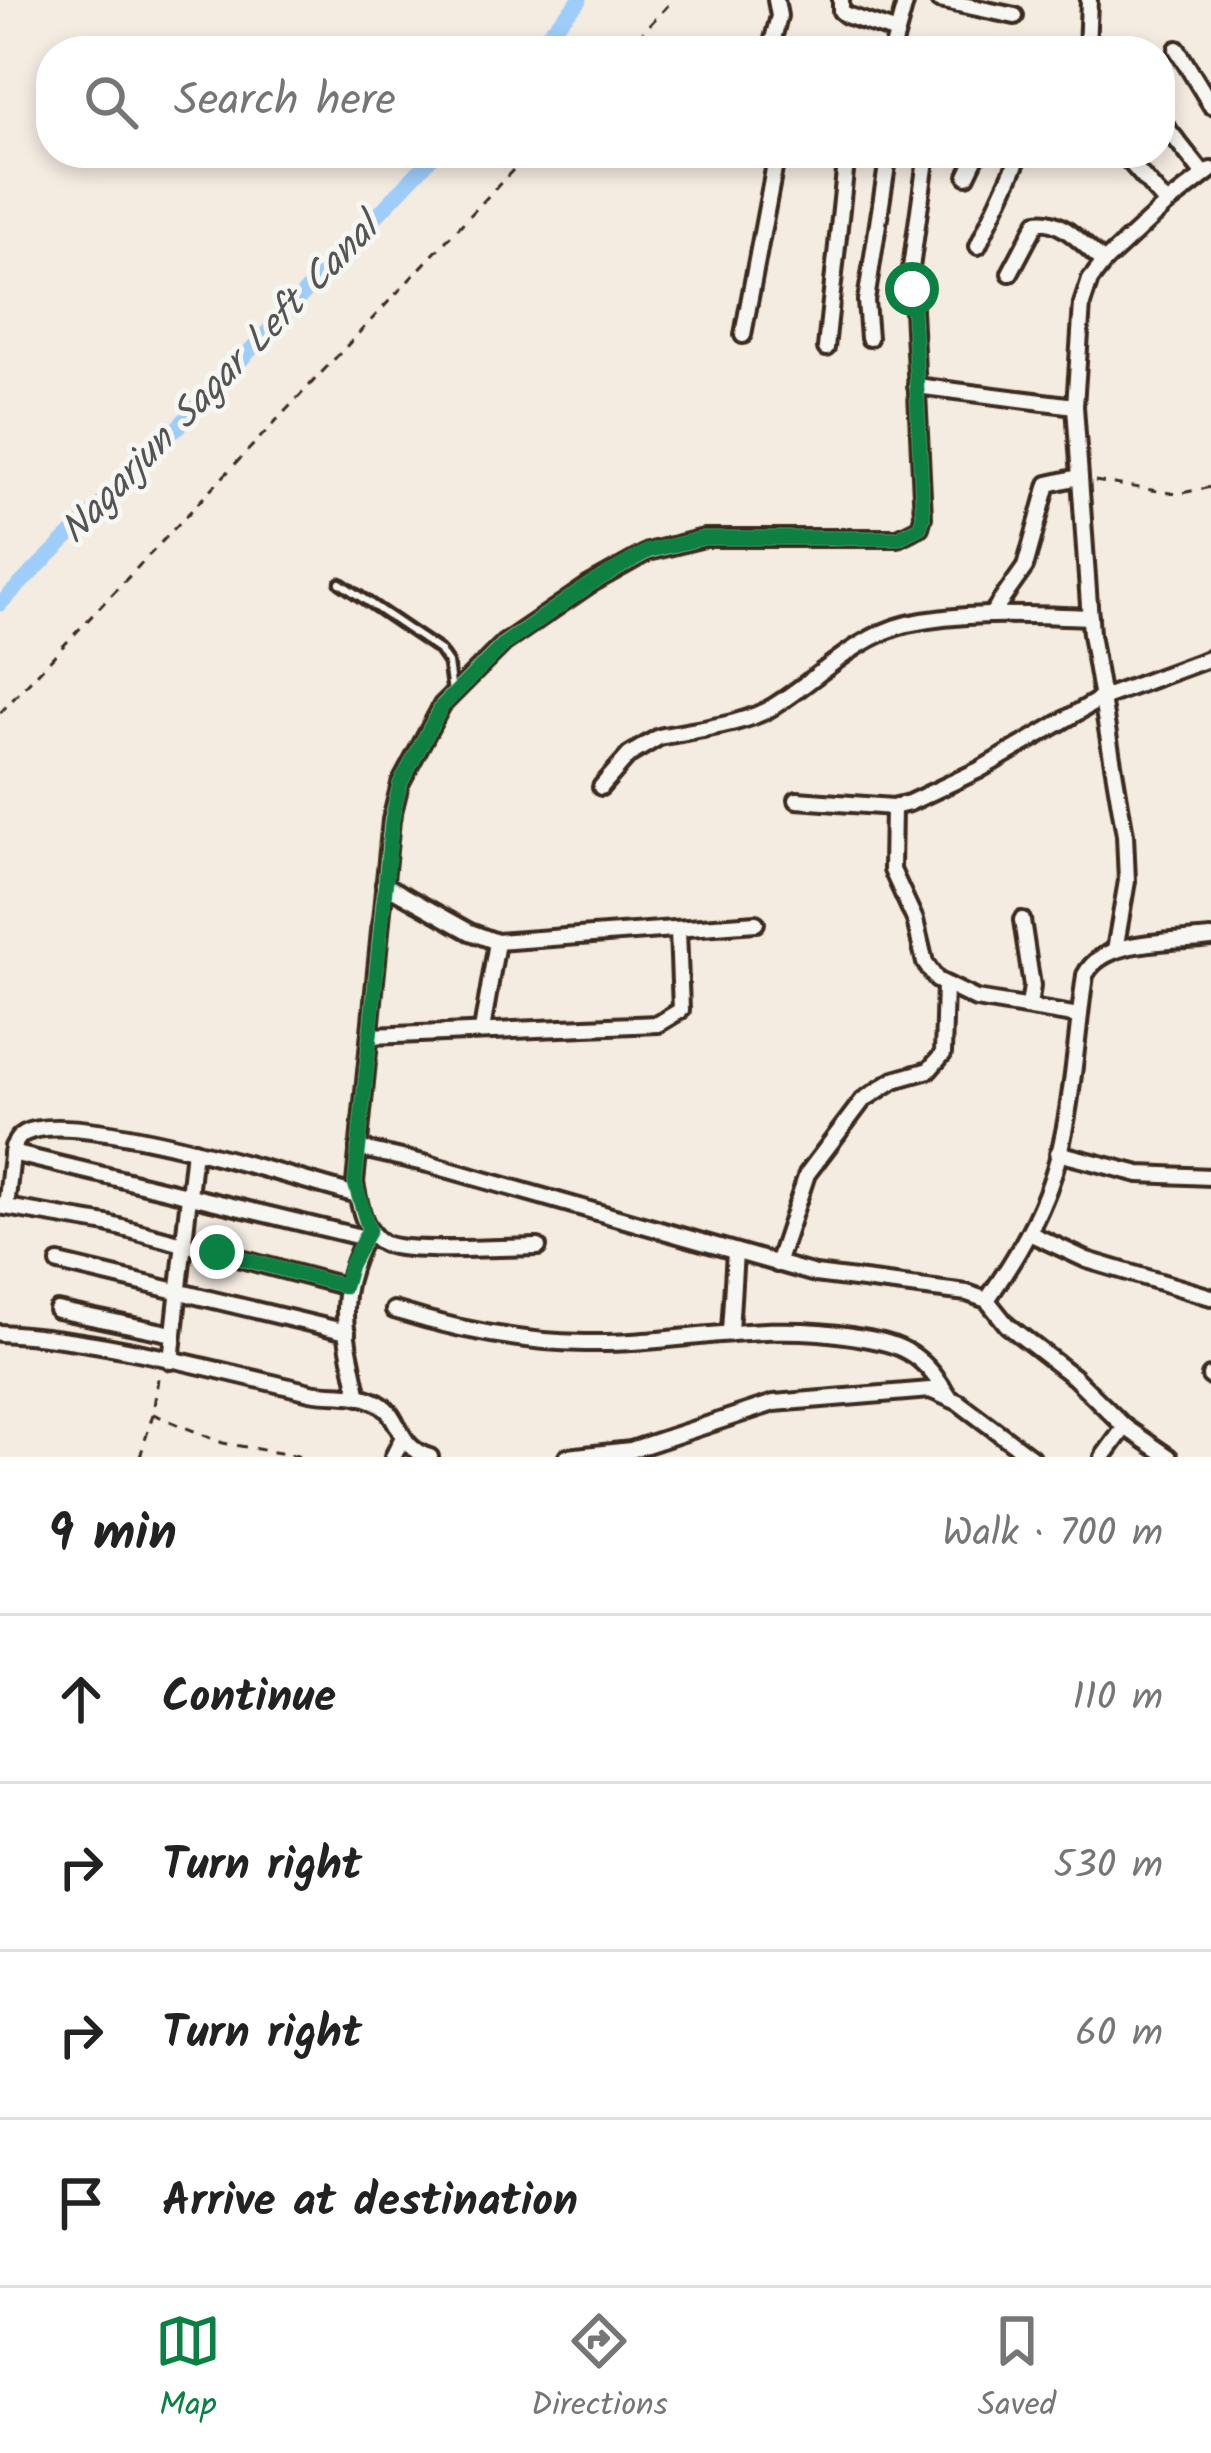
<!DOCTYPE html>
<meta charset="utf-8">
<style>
:root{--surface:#fff;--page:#f6f6f6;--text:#222;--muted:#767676;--line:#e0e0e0;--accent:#0b8043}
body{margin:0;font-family:Kalam,sans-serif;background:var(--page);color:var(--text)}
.stop{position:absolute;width:36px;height:36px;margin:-27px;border:9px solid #0b8043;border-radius:50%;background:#fff}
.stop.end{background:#0b8043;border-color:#fff;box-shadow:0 3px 12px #0008}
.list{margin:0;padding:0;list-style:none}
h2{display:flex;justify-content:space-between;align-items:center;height:156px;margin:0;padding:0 48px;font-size:51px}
h2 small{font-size:39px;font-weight:400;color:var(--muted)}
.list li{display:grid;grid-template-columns:78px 1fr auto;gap:36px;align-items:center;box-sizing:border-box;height:168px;padding:0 48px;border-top:3px solid var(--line)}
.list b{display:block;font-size:45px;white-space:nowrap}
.list em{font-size:39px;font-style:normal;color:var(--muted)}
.icon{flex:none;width:66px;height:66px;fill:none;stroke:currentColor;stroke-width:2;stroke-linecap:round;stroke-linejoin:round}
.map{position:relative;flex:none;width:1211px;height:1457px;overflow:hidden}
.search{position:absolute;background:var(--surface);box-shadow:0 6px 18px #0003;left:36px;right:36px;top:36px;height:132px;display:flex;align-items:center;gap:30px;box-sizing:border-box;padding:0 42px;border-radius:48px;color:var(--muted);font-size:45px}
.sheet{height:828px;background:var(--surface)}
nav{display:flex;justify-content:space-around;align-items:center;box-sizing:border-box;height:168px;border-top:3px solid var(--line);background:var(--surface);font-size:33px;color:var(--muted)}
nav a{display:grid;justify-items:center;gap:6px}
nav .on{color:var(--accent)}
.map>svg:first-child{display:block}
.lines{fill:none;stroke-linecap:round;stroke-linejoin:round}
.canal{stroke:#9ecdf9;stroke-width:15}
.lane-casing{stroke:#3b2a1e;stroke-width:15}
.street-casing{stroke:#3b2a1e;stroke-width:22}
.path{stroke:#3b2a1e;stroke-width:3;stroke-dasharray:9 9;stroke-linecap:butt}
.lane{stroke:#f6f6f2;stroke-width:6}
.street{stroke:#f6f6f2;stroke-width:14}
.route{stroke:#0b8043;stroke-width:15}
.labels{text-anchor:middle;stroke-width:10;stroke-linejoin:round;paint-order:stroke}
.water-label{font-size:39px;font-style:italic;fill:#545355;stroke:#f6f6f2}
</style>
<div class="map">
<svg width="1211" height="1457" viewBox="0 0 1211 1457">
<rect width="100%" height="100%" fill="#f4ebe1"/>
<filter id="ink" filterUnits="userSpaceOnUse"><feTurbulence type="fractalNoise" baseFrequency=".00833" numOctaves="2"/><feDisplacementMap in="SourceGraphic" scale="24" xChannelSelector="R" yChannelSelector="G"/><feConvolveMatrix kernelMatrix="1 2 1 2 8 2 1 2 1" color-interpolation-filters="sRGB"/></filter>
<g filter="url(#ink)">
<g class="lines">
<!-- canal -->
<g class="canal">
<path d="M532 51 580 0"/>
<path d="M0 604 160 446 436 153"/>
</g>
<defs>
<path id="lane" d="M340 583 439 650 448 663 452 692"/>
<g id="street">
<path d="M841 0V11L846 15 897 32"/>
<path d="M939 0 1015 16"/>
<path d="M1177 49 1211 105"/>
<path d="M770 51 779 16 776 0"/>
<path d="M892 51 906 0"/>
<path d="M1087 51 1089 0"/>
<path d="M1160 119 1204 175"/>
<path d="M1122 153 1167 204 1211 170"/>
<path d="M967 176 978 153"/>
<path d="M978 246 1021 153"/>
<path d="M1010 273 1037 222C1061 217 1086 248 1104 262"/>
<path d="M743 335 777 153"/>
<path d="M869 338 866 301 889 153"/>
<path d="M826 348 847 153"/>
<path d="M916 386 1075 406"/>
<path d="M991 615 1025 567 1048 484 1079 477"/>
<path d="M601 787 629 755 659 737C695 729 743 726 774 706 816 680 857 636 907 624 966 611 1030 615 1090 617"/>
<path d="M797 800 893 807 909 803 979 770 1102 698 1211 658"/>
<path d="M893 807 892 870 915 920 925 963 937 980 976 999 1079 1016"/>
<path d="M384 884 470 932 497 942 756 923"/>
<path d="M1022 920 1032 986 1029 1006"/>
<path d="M1115 950 1127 881 1125 835 1091 634 1075 406 1082 304 1090 280 1104 262 1167 204"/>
<path d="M482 1030 497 942"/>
<path d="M371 1036 658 1024 681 1010 678 930"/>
<path d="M358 1148 428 1164 815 1274 967 1293 987 1300 1007 1325 1074 1377 1125 1427 1169 1457"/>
<path d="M12 1153 365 1238"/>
<path d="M1058 1153 1139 1174 1211 1177"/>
<path d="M0 1206 107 1224 344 1286"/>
<path d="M6 1207 13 1147C17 1140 18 1137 25 1133 75 1108 297 1179 357 1195"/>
<path d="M1029 1233 1087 1260 1211 1297"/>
<path d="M538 1247C510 1247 402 1254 383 1243 363 1232 359 1203 355 1183L391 820 400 784 442 705 504 643 589 585 648 552 704 538H898L920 527 923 517 911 268 927 153"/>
<path d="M59 1263 347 1332"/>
<path d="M777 1264 807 1174 863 1100 894 1080 929 1070 943 1054 945 985"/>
<path d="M987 1300C1010 1266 1031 1233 1046 1195 1072 1130 1075 1044 1085 975 1104 937 1173 943 1211 938"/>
<path d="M57 1310 173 1334"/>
<path d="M394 1310C457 1330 519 1342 585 1343 677 1345 759 1320 852 1336 874 1340 894 1342 913 1355 929 1366 938 1380 949 1397"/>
<path d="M730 1331 735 1252"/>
<path d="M0 1333C104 1339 208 1368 310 1392 331 1396 355 1392 374 1401 403 1413 394 1447 430 1457"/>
<path d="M171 1361 194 1150"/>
<path d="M1210 1376H1211"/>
<path d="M359 1397C345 1330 333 1297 367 1234"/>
<path d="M393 1457 402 1439"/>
<path d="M567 1457 631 1450 774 1403 930 1390 958 1402 1031 1457"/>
<path d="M1103 1457 1125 1427"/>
</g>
</defs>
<!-- lane casing -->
<use href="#lane" class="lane-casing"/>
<!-- street casing -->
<use href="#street" class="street-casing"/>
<!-- path -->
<g class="path">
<path d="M625 51 673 0"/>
<path d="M1095 481 1177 494 1211 487"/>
<path d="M0 713 529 153"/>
<path d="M153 1414 223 1443 303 1457"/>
<path d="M140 1457 153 1414 159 1371"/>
</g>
<!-- lane -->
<use href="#lane" class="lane"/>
<!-- street -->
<use href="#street" class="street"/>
</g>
</g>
<g class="lines" filter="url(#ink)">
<!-- route -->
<path class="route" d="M217 1252 344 1286 350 1265 369 1230 355 1183 392 820 400 784 442 706 504 644 589 585 648 551 704 538H898L920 527 923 517 912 289"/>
</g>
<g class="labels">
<!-- water labels -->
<g class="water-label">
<text transform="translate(218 378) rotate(-46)" y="14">Nagarjun Sagar Left Canal</text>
</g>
</g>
</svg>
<div class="stop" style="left:912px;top:289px"></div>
<div class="stop end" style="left:217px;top:1252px"></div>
<div class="search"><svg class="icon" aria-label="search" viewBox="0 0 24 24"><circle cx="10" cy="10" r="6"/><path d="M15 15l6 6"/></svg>Search here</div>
</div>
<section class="sheet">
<h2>9 min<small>Walk · 700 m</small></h2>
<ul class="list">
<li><svg class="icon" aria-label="ahead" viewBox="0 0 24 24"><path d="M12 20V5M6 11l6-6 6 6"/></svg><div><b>Continue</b></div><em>110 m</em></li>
<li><svg class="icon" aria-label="right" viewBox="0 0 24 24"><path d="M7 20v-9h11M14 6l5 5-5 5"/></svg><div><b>Turn right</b></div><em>530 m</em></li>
<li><svg class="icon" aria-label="right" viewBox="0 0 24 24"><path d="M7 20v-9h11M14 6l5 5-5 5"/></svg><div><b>Turn right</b></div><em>60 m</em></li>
<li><svg class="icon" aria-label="arrive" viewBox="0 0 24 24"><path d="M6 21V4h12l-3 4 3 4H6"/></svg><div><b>Arrive at destination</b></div></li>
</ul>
</section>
<nav>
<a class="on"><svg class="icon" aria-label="map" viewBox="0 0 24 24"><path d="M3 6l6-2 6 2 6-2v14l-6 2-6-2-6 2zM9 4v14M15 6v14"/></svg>Map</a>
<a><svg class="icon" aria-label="directions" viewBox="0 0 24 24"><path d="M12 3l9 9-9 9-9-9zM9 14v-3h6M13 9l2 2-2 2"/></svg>Directions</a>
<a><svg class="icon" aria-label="saved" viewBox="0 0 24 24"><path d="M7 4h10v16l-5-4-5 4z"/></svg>Saved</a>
</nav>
